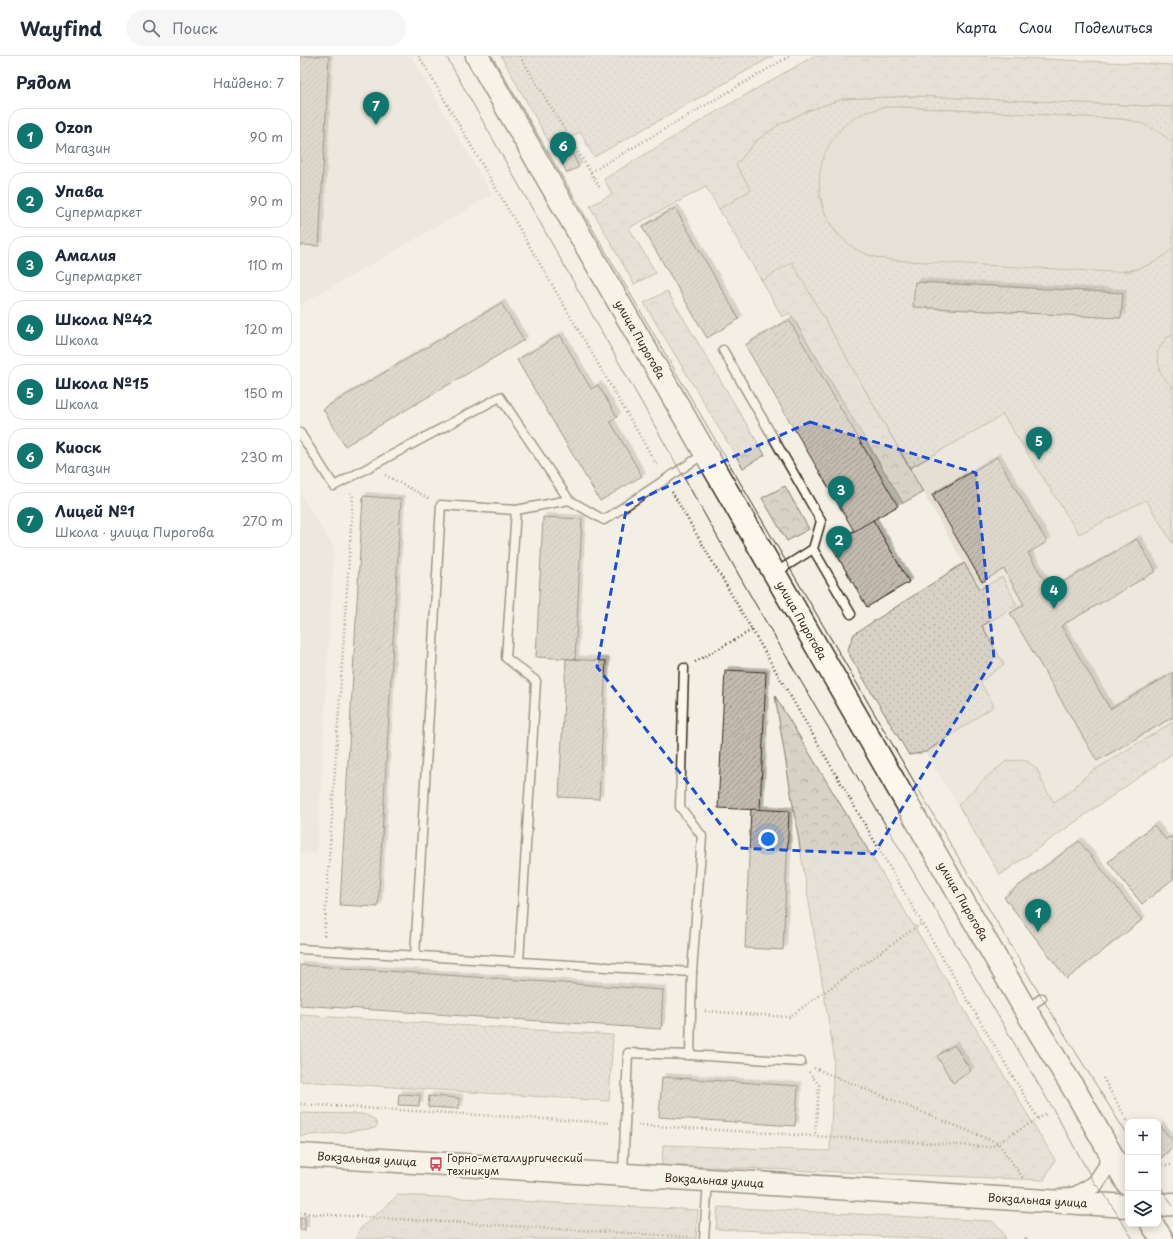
<!DOCTYPE html>
<html lang="ru">
<meta charset="utf-8">
<style>
:root{--surface:#fff;--page:#f6f6f7;--text:#1f2937;--muted:#747a83;--line:#e0e1e3;--accent:#0f766e}
body{margin:0;font-family:"Playpen Sans",sans-serif;background:var(--page);color:var(--text)}
.controls{position:absolute;right:12px;bottom:12px;display:grid;overflow:hidden;border-radius:8px;box-shadow:0 2px 10px #0003}
.controls button{width:36px;height:36px;display:grid;place-items:center;padding:0;border:0;border-bottom:1px solid var(--line);background:var(--surface);color:var(--text);font:20px sans-serif}
.you{position:absolute;left:468px;top:783px;width:14px;height:14px;margin:-10px;border:3px solid #fff;border-radius:50%;background:#1a73e8;box-shadow:0 0 0 6px #1a73e833}
.badge{display:grid;place-items:center;width:26px;height:26px;border-radius:50%;background:var(--accent);color:#fff;font-size:13px;font-weight:700}
.pin{position:absolute;translate:-50% -33px;filter:drop-shadow(0 1px 2px #0008)}
.pin::after{content:'';position:absolute;top:21px;width:14px;height:12px;background:inherit;clip-path:polygon(0 0,100% 0,50% 100%)}
.list{margin:0;padding:0;list-style:none}
h2{display:flex;justify-content:space-between;align-items:center;height:52px;margin:0;padding:0 16px;font-size:17px}
h2 small{font-size:13px;font-weight:400;color:var(--muted)}
.list li{display:grid;grid-template-columns:26px 1fr auto;gap:12px;align-items:center;box-sizing:border-box;height:56px;margin:0 8px 8px;padding:0 8px;border:1px solid var(--line);border-radius:16px}
.list b{display:block;font-size:15px;white-space:nowrap}
.list p{margin:0;font-size:13px;white-space:nowrap;color:var(--muted)}
.list em{font-size:13px;font-style:normal;color:var(--muted)}
.icon{flex:none;width:22px;height:22px;fill:none;stroke:currentColor;stroke-width:2;stroke-linecap:round;stroke-linejoin:round}
.map{position:relative;flex:none;width:873px;height:1183px;overflow:hidden}
header{display:flex;align-items:center;gap:24px;box-sizing:border-box;height:56px;padding:0 20px;background:var(--surface);border-bottom:1px solid var(--line)}
header strong{font-size:19px}
nav{display:flex;gap:22px;margin-inline-start:auto;font-size:14px}
.search{width:280px;height:36px;background:var(--page);display:flex;align-items:center;gap:10px;box-sizing:border-box;padding:0 14px;border-radius:22px;color:var(--muted);font-size:15px}
main{display:flex}
aside{flex:1;background:var(--surface)}
.map>svg:first-child{display:block}
.built{fill:#e5dfd4}
.grass{fill:url(#grass-dots);stroke:#8a7e72;fill-rule:evenodd}
.forest{fill:url(#forest-crowns);stroke:#8a7e72}
.pitch{fill:#d8d1c6;stroke:#8a7e72}
.building{fill:url(#building-hatch);stroke:#3b2a1e;filter:url(#shadow)}
.lines{fill:none;stroke-linecap:round;stroke-linejoin:round}
.lane-casing{stroke:#3b2a1e;stroke-width:11}
.street-casing{stroke:#3b2a1e;stroke-width:19}
.secondary-casing{stroke:#3b2a1e;stroke-width:25}
.path{stroke:#3b2a1e;stroke-width:2.5;stroke-dasharray:1 3;stroke-linecap:butt}
.lane{stroke:#fbf7ec;stroke-width:8}
.street{stroke:#fbf7ec;stroke-width:16}
.secondary{stroke:#fbf7ec;stroke-width:22}
.tram{stroke:#3b2a1e;stroke-width:1}
.marked{fill:none;stroke:#1d4ed8;stroke-width:3;stroke-dasharray:8 5;stroke-linejoin:round}
.labels{text-anchor:middle;stroke-width:4;stroke-linejoin:round;paint-order:stroke}
.street-label{font-size:11px;fill:#3b2a1e;stroke:#fbf7ec}
.poi-label{font-size:11px;fill:#3b2a1e;stroke:#fbf7ec;text-anchor:start}
</style>
<header>
<strong>Wayfind</strong>
<div class="search"><svg class="icon" aria-label="search" viewBox="0 0 24 24"><circle cx="10" cy="10" r="6"/><path d="M15 15l6 6"/></svg>Поиск</div>
<nav><a>Карта</a><a>Слои</a><a>Поделиться</a></nav>
</header>
<main>
<aside>
<h2>Рядом<small>Найдено: 7</small></h2>
<ul class="list">
<li><span class="badge">1</span><div><b>Ozon</b><p>Магазин</p></div><em>90 m</em></li>
<li><span class="badge">2</span><div><b>Упава</b><p>Супермаркет</p></div><em>90 m</em></li>
<li><span class="badge">3</span><div><b>Амалия</b><p>Супермаркет</p></div><em>110 m</em></li>
<li><span class="badge">4</span><div><b>Школа №42</b><p>Школа</p></div><em>120 m</em></li>
<li><span class="badge">5</span><div><b>Школа №15</b><p>Школа</p></div><em>150 m</em></li>
<li><span class="badge">6</span><div><b>Киоск</b><p>Магазин</p></div><em>230 m</em></li>
<li><span class="badge">7</span><div><b>Лицей №1</b><p>Школа · улица Пирогова</p></div><em>270 m</em></li>
</ul>
</aside>
<div class="map">
<svg width="873" height="1183" viewBox="0 0 873 1183">
<defs>
<pattern id="grass-dots" width="8" height="8" patternUnits="userSpaceOnUse"><rect width="8" height="8" fill="#d8d1c6"/><path d="M2 2h.1M6 6h.1" fill="none" stroke="#bab4aa" stroke-width="1.8" stroke-linecap="round"/></pattern>
<pattern id="forest-crowns" width="20" height="18" patternUnits="userSpaceOnUse"><rect width="20" height="18" fill="#d8d1c6"/><path d="M2 6a3 3 0 1 1 6 0M12 15a3 3 0 1 1 6 0" fill="none" stroke="#bab4aa"/></pattern>
<pattern id="building-hatch" width="6" height="6" patternUnits="userSpaceOnUse"><rect width="6" height="6" fill="#c3bbb0"/><path d="M-1 1l2-2M0 6l6-6M5 7l2-2" fill="none" stroke="#a0988f"/></pattern>
<filter id="shadow"><feDropShadow dx="3.5" dy="-3.5" stdDeviation="0" flood-color="#0004"/></filter>
</defs>
<rect width="100%" height="100%" fill="#f3efe4"/>
<filter id="ink" filterUnits="userSpaceOnUse"><feTurbulence type="fractalNoise" baseFrequency=".025" numOctaves="2"/><feDisplacementMap in="SourceGraphic" scale="8" xChannelSelector="R" yChannelSelector="G"/><feConvolveMatrix kernelMatrix="1 2 1 2 8 2 1 2 1" color-interpolation-filters="sRGB"/></filter>
<g filter="url(#ink)">
<!-- built -->
<g class="built">
<path d="M0 0H111L192 139 0 249Z"/>
<path d="M514 0H679L873 9V697L700 819 554 578 663 506 451 134Z"/>
<path d="M0 437 34 493 17 797 0 796Z"/>
</g>
<!-- grass -->
<g class="grass">
<path d="M201 0H473L294 101 280 76 253 93Z"/>
<path d="M615 40 873 51V87C858 74 841 66 821 63L600 51C580 52 561 56 546 69 542 72 519 136 520 140 522 155 529 167 538 179L828 216C845 211 861 205 873 191V279L866 282 873 333V488L846 444 779 478 703 359 610 412 492 207 462 225 419 153 451 134 436 109 456 85 478 69 507 55 542 43ZM615 226 822 237 821 262 614 251Z"/>
<path d="M664 507 680 533 702 521 717 549 682 570 704 608 680 626 694 650 626 696 609 699 547 595 554 578Z"/>
<path d="M0 959 313 979 309 1045 0 1025Z"/>
<path d="M0 1057 63 1058C69 1060 76 1063 77 1069L75 1072 45 1076 0 1080Z"/>
<path d="M418 1151 692 1165 701 1173 706 1183H637L416 1173Z"/>
</g>
<!-- forest -->
<g class="forest">
<path d="M514 0H679L873 9V51L615 40 542 43 507 55 478 69 456 85 436 109 451 134 419 153 406 131 329 172 356 217 334 228 290 150 312 138 304 123 407 61Z"/>
<path d="M492 206 623 436 603 447 490 257 482 261 462 225Z"/>
<path d="M367 235 465 399 443 412 344 247Z"/>
<path d="M873 279V333L860 316 857 296 866 282Z"/>
<path d="M485 430 509 473 487 485 462 442Z"/>
<path d="M475 640 755 1104 744 1124 362 1109 363 1089 530 1095 534 998Z"/>
<path d="M873 666V697L700 819 658 749 690 718 707 705 726 704 737 713 746 734 754 746 768 737 788 718Z"/>
<path d="M98 1139 398 1154 396 1183H56L60 1173Z"/>
</g>
<!-- pitch -->
<path class="pitch" d="M584 51H600L821 63C843 66 856 72 873 87V191C857 209 836 215 812 216L591 204C576 202 561 198 549 188 507 156 510 89 556 61 564 56 575 54 584 51Z"/>
<!-- building -->
<g class="building">
<path d="M0 0H29L19 190 0 189Z"/>
<path d="M268 90 279 111 267 117 256 97Z"/>
<path d="M375 152 439 263 407 282 342 171Z"/>
<path d="M615 226 823 237 821 262 613 251Z"/>
<path d="M201 247 224 284 45 390 23 353Z"/>
<path d="M489 264 598 450 573 464 609 526 567 551 531 489 554 475 445 289Z"/>
<path d="M260 279 291 333 298 329 317 361 310 365 342 420 300 445 217 304Z"/>
<path d="M697 401 747 486 728 497 750 534 837 483 856 515 761 570 810 653 873 617V661L797 705 710 557 724 549 704 513 682 526 632 439Z"/>
<path d="M63 440 101 443 78 851 40 849Z"/>
<path d="M243 461 282 463 275 603 236 601Z"/>
<path d="M573 464 609 526 567 551 531 489Z"/>
<path d="M266 603 306 605 299 743 259 741Z"/>
<path d="M425 614 466 616 460 754 418 752Z"/>
<path d="M451 753 489 755 483 894 445 892Z"/>
<path d="M854 769 866 784 869 781 873 782V823L842 848 808 806Z"/>
<path d="M779 785 842 864 767 923 704 841Z"/>
<path d="M0 909 363 934 361 973 0 949Z"/>
<path d="M654 989 671 1015 653 1027 637 1000Z"/>
<path d="M362 1021 498 1030 495 1070 359 1061Z"/>
<path d="M99 1038 120 1039 119 1050 98 1049Z"/>
<path d="M129 1040 159 1042V1053L128 1051Z"/>
<path d="M859 1069 873 1085V1091L858 1105Z"/>
<rect x="0" y="1162" width="5" height="12"/>
</g>
<g class="lines">
<defs>
<g id="lane">
<path d="M423 294 521 465 513 493 551 558"/>
<path d="M0 377 34 430 200 341 269 444 216 454 141 449 115 900"/>
<path d="M269 444 304 464 404 398"/>
<path d="M216 454 206 602 236 625 219 906"/>
<path d="M475 517 513 493"/>
<path d="M384 612 380 751 402 780 392 916"/>
<path d="M0 893 392 916 390 999 328 997 323 1118"/>
<path d="M726 953 742 942"/>
<path d="M390 999 501 1006"/>
<path d="M404 1183 408 1125"/>
</g>
<path id="street" d="M760 1142 776 1139 795 1128 807 1110 808 1093"/>
<g id="secondary">
<path id="s1" d="M177 0 725 953 777 1038 828 1128"/>
<path id="s2" d="M0 1099 828 1150"/>
<path d="M858 1149 873 1148"/>
<path d="M852 1168 862 1183"/>
</g>
</defs>
<!-- lane casing -->
<use href="#lane" class="lane-casing"/>
<!-- street casing -->
<use href="#street" class="street-casing"/>
<!-- secondary casing -->
<use href="#secondary" class="secondary-casing"/>
<!-- path -->
<g class="path">
<path d="M119 0 358 411"/>
<path d="M220 0 300 132"/>
<path d="M291 116 490 0"/>
<path d="M85 419 130 443"/>
<path d="M372 436 622 867 738 1063"/>
<path d="M395 606 452 574"/>
<path d="M24 880 53 441 51 437"/>
<path d="M405 955 489 961 622 867"/>
<path d="M514 1012 698 1087 723 1122"/>
<path d="M509 1016 519 1029 515 1080"/>
<path d="M803 1022 828 1066"/>
<path d="M0 1048 311 1067"/>
<path d="M338 1069 691 1091 746 1058"/>
<path d="M858 1109H873"/>
<path d="M0 1157 391 1181"/>
<path d="M726 1183V1179"/>
</g>
<!-- lane -->
<use href="#lane" class="lane"/>
<!-- street -->
<use href="#street" class="street"/>
<!-- secondary -->
<use href="#secondary" class="secondary"/>
<!-- tram -->
<g class="tram">
<path d="M146 0 453 544 753 1053 795 1128 803 1136 833 1183"/>
<path d="M192 0 648 784 742 942 828 1080"/>
<path d="M858 1127 873 1150"/>
</g>
</g>
</g>
<!-- marked area -->
<path d="M0 0H873V1183H0ZM510 366 676 417 694 602 574 798 439 792 297 611 327 449Z" fill="#f3efe4" fill-opacity=".55" fill-rule="evenodd"/>
<path class="marked" d="M510 366 676 417 694 602 574 798 439 792 297 611 327 449Z"/>
<!-- icons -->
<defs>
<symbol id="bus-bare" viewBox="-9 -9 18 18"><path d="M-5-6H5V4H4V6H2V4H-2V6H-4V4H-5ZM-3.5-4V0h7V-4ZM-3.5 1.2v1.5H-2V1.2ZM2 1.2v1.5H3.5V1.2Z" fill="#d1495b" stroke="#fbf7ec" stroke-width="2.5" paint-order="stroke"/></symbol>
</defs>
<g fill-rule="evenodd">
<use href="#bus-bare" x="126" y="1098" width="20" height="20"/>
</g>
<g class="labels">
<!-- street labels -->
<g class="street-label">
<text dy="4" stroke="none"><textPath href="#s1" startOffset="327">улица Пирогова</textPath></text>
<text dy="4" stroke="none"><textPath href="#s1" startOffset="651">улица Пирогова</textPath></text>
<text dy="4" stroke="none"><textPath href="#s1" startOffset="975">улица Пирогова</textPath></text>
<text dy="4" stroke="none"><textPath href="#s2" startOffset="67">Вокзальная улица</textPath></text>
<text dy="4" stroke="none"><textPath href="#s2" startOffset="415">Вокзальная улица</textPath></text>
<text dy="4" stroke="none"><textPath href="#s2" startOffset="739">Вокзальная улица</textPath></text>
</g>
<!-- poi labels -->
<g class="poi-label">
<text x="147" y="1106">Горно-металлургический<tspan x="147" dy="13">техникум</tspan></text>
</g>
</g>
</svg>
<div class="controls">
<button>+</button>
<button>−</button>
<button><svg class="icon" aria-label="layers" viewBox="0 0 24 24"><path d="M12 4l9 5-9 5-9-5zM3 14l9 5 9-5"/></svg></button>
</div>
<div class="you"></div>
<div class="pin badge" style="left:738px;top:876px">1</div>
<div class="pin badge" style="left:539px;top:503px">2</div>
<div class="pin badge" style="left:541px;top:453px">3</div>
<div class="pin badge" style="left:754px;top:553px">4</div>
<div class="pin badge" style="left:739px;top:404px">5</div>
<div class="pin badge" style="left:263px;top:109px">6</div>
<div class="pin badge" style="left:76px;top:69px">7</div>
</div>
</main>
